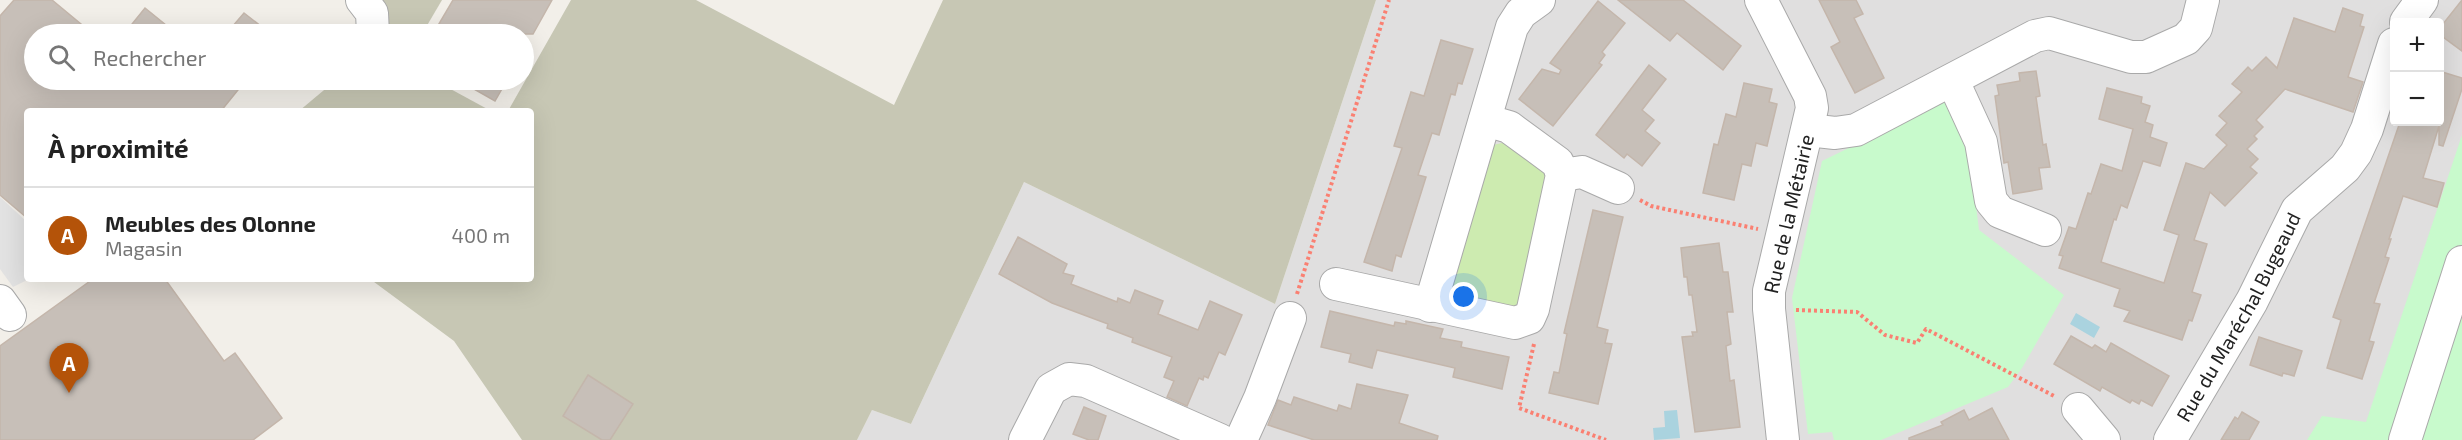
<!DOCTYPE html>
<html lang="fr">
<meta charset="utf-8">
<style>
:root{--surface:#fff;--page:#f2f2f2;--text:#222;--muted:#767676;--line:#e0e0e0;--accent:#b45309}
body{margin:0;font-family:"Exo 2",sans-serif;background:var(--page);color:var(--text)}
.controls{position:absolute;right:18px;top:18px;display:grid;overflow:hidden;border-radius:6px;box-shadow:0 6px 24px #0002}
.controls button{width:54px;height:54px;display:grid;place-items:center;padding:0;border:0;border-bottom:2px solid var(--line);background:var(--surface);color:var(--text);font:30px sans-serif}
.you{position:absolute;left:1464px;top:297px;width:21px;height:21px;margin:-15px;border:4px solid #fff;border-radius:50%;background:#1a73e8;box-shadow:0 0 0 9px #1a73e833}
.badge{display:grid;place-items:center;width:39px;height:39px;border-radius:50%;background:var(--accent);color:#fff;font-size:20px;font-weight:700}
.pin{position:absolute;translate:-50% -50px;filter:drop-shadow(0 2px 3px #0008)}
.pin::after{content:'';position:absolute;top:32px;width:21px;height:18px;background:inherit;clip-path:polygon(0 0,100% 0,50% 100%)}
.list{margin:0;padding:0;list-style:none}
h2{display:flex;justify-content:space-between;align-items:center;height:78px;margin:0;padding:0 24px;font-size:26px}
h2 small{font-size:20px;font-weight:400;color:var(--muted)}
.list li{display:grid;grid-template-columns:39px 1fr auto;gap:18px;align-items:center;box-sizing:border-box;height:96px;padding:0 24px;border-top:2px solid var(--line)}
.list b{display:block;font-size:22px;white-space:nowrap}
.list p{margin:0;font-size:20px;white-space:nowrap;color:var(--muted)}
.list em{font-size:20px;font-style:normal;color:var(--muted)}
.icon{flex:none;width:33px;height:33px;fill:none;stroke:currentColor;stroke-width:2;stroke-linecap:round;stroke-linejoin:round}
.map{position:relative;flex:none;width:2462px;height:440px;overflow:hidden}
.search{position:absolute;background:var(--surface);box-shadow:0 6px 24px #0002;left:24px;top:24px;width:510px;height:66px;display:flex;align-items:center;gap:15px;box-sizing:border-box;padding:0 21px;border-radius:33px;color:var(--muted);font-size:22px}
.panel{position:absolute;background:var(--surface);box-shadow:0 6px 24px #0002;left:24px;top:108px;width:510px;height:174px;border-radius:6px}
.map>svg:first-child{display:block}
.residential{fill:#e0dfdf;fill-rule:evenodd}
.construction{fill:#c7c7b4}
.grass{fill:#cdebb0}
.park{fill:#c8facc}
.parking{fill:#e2e2e2}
.water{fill:#aad3df}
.building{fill:#c7bfb8;stroke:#c4b6ab;stroke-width:1.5}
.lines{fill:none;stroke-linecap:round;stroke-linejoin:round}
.minor-casing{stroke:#a9a9a9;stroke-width:34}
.path{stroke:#fa8072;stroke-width:4;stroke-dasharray:3 3;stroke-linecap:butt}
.minor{stroke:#fff;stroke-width:32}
.labels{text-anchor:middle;stroke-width:4.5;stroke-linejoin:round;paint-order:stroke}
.street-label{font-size:20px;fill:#222;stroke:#fff}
</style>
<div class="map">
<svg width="2462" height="440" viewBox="0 0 2462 440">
<rect width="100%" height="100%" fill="#f2efe9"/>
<!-- residential -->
<path class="residential" d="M1376 0H2462V440H857L872 410 911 424 1024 182 1275 304ZM2394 22H2440V122H2394Z"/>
<!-- construction -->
<g class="construction">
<path d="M357 0H442L422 34H373Z"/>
<path d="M571 0H696L894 105 943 0H1376L1275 304 1024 182 911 424 872 410 857 440H522L454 341 370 279H531V111H508Z"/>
<path d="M336 80H434L491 111H299Z"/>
</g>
<!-- grass -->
<path class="grass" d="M1502 143 1516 144 1550 177 1521 302 1508 310 1454 298 1448 288 1493 145Z"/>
<!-- park -->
<g class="park">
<path d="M1947 100 1969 149 1979 230 2064 295 2022 368 2008 387 1881 440H1834L1832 432 1808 434 1792 298 1822 161Z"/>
<path d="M2462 135V440H2307L2322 416 2366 422Z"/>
</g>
<!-- parking -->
<path class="parking" d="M0 197 27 222V279H29L13 287 0 269Z"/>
<!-- water -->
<g class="water">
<path d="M2076 313 2100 327 2094 338 2070 324Z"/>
<path d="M1677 410 1680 438 1654 440 1653 428 1665 427 1664 411Z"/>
</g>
<!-- building -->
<g class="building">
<path d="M14 0H52L93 34H34V80H246L221 111H27V218L0 195V16Z"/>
<path d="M453 0H552L533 34H433Z"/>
<path d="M1618 0H1683L1741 46 1723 70 1677 33 1670 41Z"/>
<path d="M1819 0H1856L1863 14 1854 18 1884 78 1855 93 1831 47 1840 42Z"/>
<path d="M2462 0V51L2439 34V29Z"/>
<path d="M1598 1 1625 23 1602 52 1605 55 1599 63 1602 65 1553 126 1519 99 1542 69 1559 74 1561 70 1550 63Z"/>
<path d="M145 8 177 34H124Z"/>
<path d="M2343 8 2363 15 2360 26 2364 27 2348 77 2363 82 2353 112 2285 89 2256 120 2263 127 2254 136 2257 139 2247 149 2258 159 2250 167 2257 173 2225 206 2210 192 2194 240 2207 244 2192 292 2201 295 2192 321 2189 320 2182 340 2124 321 2130 311 2114 306 2120 289 2059 268 2063 256 2059 255 2069 227 2076 229 2088 193 2091 194 2101 164 2122 171 2133 129 2099 119 2107 88 2142 97 2141 103 2150 106 2145 122 2153 125 2150 137 2167 143 2160 166 2143 161 2127 208 2121 205 2116 220 2114 219 2101 262 2164 283 2179 235 2164 230 2186 163 2204 169 2227 145 2216 135 2227 123 2219 116 2242 92 2232 84 2248 67 2252 71 2266 57 2277 68 2294 18 2335 32Z"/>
<path d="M244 13 271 34H226Z"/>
<path d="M1441 40 1473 49 1462 84 1458 83 1455 95 1451 94 1439 135 1432 133 1418 175 1426 177 1401 257 1396 255 1392 271 1364 262 1402 148 1394 146 1411 92 1424 96Z"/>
<path d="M1649 65 1666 79 1642 110 1654 120 1645 131 1660 143 1642 166 1627 154 1624 158 1596 135Z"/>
<path d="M2036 71 2040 96 2036 97 2043 145 2046 144 2050 167 2039 168 2042 189 2013 194 2008 162 2004 163 1995 96 1999 95 1997 85 2020 81 2019 73Z"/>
<path d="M2439 71 2462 78V89L2443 146 2439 145V126L2423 178 2444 183 2437 207 2403 196 2389 239H2391L2385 257 2389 258 2374 303 2380 304 2369 341 2374 342 2362 379 2327 368 2341 320 2333 317 2400 122H2439Z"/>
<path d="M458 80H507L495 101Z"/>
<path d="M1744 83 1772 89 1769 102 1777 104 1767 146 1756 143 1751 166 1742 164 1734 200 1703 193 1714 144 1718 145 1726 114 1736 117Z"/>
<path d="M1593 210 1623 217 1597 327 1608 330 1605 343 1612 344 1598 404 1549 393 1554 372 1559 373 1567 334 1564 333Z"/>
<path d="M1018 237 1067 264 1063 273 1074 276 1071 284 1117 302 1118 298 1130 303 1135 290 1163 301 1158 314 1198 330 1210 301 1242 315 1225 355 1219 352 1208 378 1204 376 1203 380 1199 378 1187 406 1167 397 1174 381 1164 377 1172 357 1132 342 1133 338 1107 328 1108 324 1052 303 999 274Z"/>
<path d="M1719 243 1723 272H1728L1733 312H1727L1731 344 1726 346 1730 381 1734 380 1740 427 1695 432 1682 337 1693 336 1692 332H1697L1692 295H1689L1687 277H1684L1681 248Z"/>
<path d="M93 279H165L224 361 235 353 282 418 253 440H0V346Z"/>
<path d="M1330 311 1394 326 1395 322 1406 324V321L1443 329 1440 338 1462 342 1461 347 1509 357 1502 389 1453 377 1455 368 1377 350 1372 368 1349 362 1351 354 1321 347Z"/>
<path d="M2071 336 2092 348 2095 345 2106 352 2111 343 2169 376 2152 406 2141 400 2139 404 2132 400 2130 403 2102 387 2100 391 2054 364Z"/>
<path d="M2259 337 2302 351 2294 376 2283 373 2282 376 2250 365Z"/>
<path d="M588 375 633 404 610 440H602L563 416Z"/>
<path d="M1357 384 1408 395 1399 423 1438 436 1437 440H1314L1268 425 1278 400 1291 405 1294 397 1337 411 1339 405 1351 409Z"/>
<path d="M1084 407 1106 416 1098 440H1089L1073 434Z"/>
<path d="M1992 408 2009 440H1909V438L1943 425 1941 422 1964 410 1969 420Z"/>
<path d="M2242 412 2259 422 2249 440H2221L2235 417 2238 419Z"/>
</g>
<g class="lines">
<defs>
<g id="minor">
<path d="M362 0 372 13 373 34"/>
<path d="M1761 0 1810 96 1812 108 1769 291V309L1783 440"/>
<path d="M2406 22 2422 0"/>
<path d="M1953 81 1981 142 1991 201 2000 212 2045 230"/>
<path d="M1808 130 1835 133 1856 130 2035 36 2049 33 2131 57H2146L2186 39 2196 28 2203 0"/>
<path d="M1562 175 1582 172 1618 188"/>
<path d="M1336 284 1515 323 1529 318 1533 309 1562 175 1558 163 1509 127 1485 120"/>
<path d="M0 301 10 315"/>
<path d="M1430 306 1512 27 1521 13 1539 0"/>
<path d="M2078 409 2104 440"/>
<path d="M1025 440 1051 389 1069 379 1086 381 1220 440"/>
<path d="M1241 440 1260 398 1290 318"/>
<path id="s1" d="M2170 440 2252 301 2297 210 2345 168 2356 153 2367 129 2394 44"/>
<path d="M2405 440 2462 262"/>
</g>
</defs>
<!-- minor casing -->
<use href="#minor" class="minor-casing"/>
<!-- path -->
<g class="path">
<path d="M1640 200 1651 206 1758 229"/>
<path d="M1297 294 1389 0"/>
<path d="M1796 310 1857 312 1885 335 1917 343 1926 329 2056 397"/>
<path d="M1534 344 1519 408 1606 440"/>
</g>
<!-- minor -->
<use href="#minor" class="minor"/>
</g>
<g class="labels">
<!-- street labels -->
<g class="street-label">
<text transform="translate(1789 214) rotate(-77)" y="7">Rue de la Métairie</text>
<text dy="7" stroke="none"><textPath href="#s1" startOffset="141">Rue du Maréchal Bugeaud</textPath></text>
</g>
</g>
</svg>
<div class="controls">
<button>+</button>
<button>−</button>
</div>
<div class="you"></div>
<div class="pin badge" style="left:69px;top:393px">A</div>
<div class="search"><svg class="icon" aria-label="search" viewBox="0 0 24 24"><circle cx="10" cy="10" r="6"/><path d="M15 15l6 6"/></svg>Rechercher</div>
<section class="panel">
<h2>À proximité<small></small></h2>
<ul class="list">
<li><span class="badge">A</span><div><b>Meubles des Olonne</b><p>Magasin</p></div><em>400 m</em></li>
</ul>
</section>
</div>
